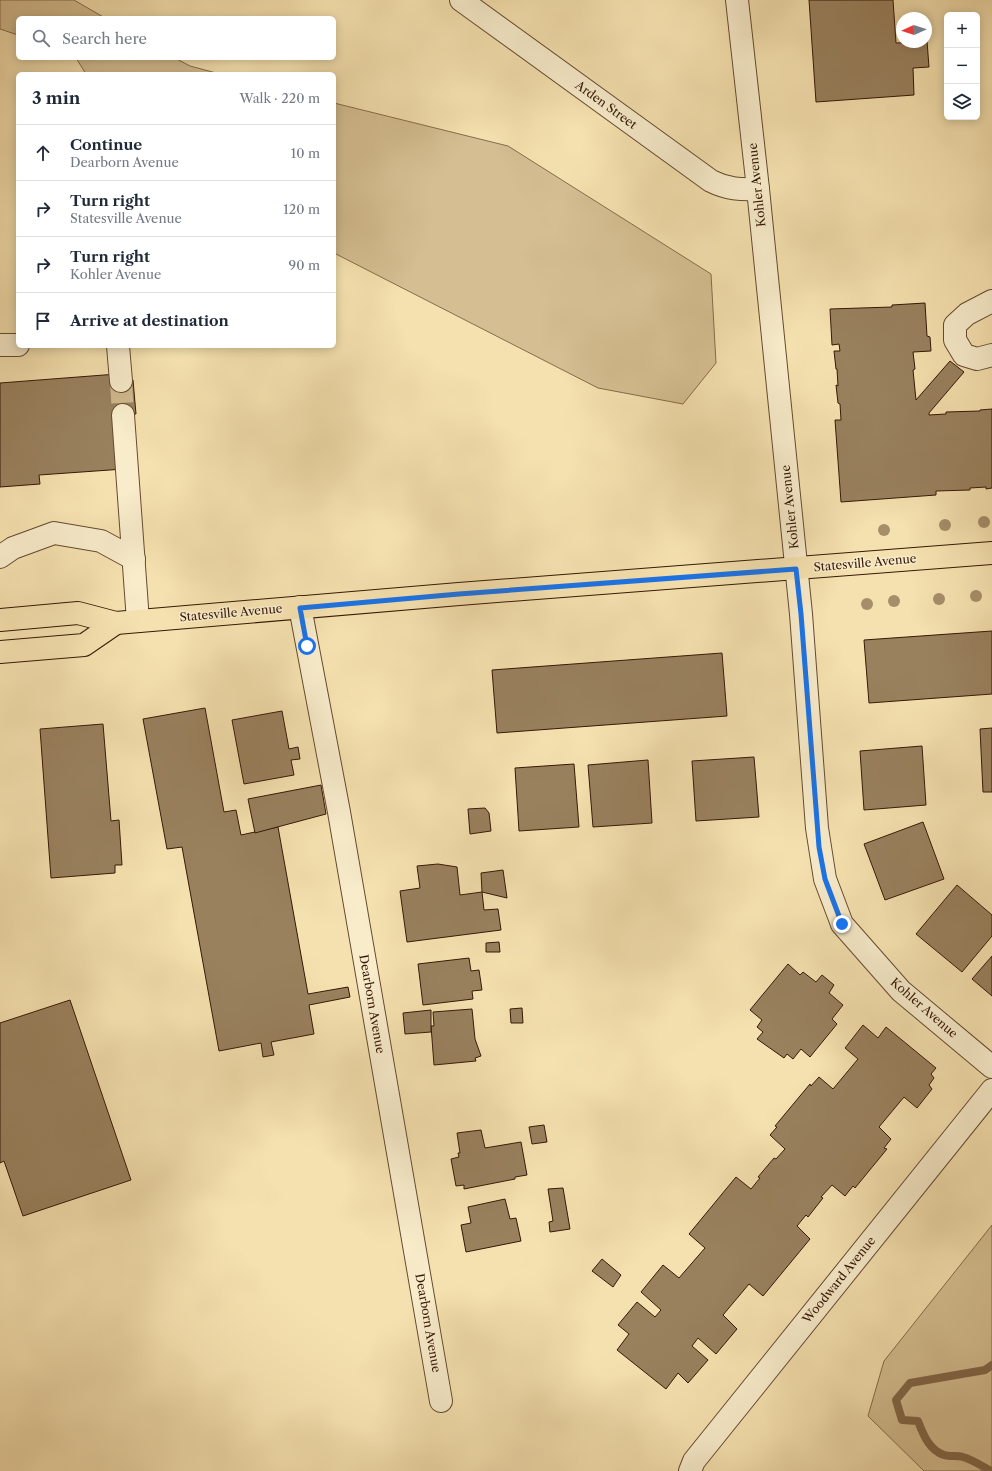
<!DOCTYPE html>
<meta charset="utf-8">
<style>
:root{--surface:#fff;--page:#f2f2f3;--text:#1f2937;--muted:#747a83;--line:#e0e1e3}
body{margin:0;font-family:"Libre Caslon Text",serif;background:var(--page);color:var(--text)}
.controls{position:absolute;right:12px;top:12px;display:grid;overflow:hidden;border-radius:6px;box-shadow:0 2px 10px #0003}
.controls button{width:36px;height:36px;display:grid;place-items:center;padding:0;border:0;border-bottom:1px solid var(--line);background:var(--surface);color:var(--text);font:20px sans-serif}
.compass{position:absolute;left:896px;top:12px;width:36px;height:36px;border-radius:50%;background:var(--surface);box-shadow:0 2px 10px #0003;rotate:267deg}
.stop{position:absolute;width:12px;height:12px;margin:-9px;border:3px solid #1a73e8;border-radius:50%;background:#fff}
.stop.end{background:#1a73e8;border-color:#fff;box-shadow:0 1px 4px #0008}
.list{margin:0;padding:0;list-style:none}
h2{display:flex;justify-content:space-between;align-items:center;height:52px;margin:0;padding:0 16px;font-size:17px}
h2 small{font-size:13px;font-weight:400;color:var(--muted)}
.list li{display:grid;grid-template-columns:26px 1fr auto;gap:12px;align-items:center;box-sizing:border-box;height:56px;padding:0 16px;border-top:1px solid var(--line)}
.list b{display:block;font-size:15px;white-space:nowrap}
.list p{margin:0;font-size:13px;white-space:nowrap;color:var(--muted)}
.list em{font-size:13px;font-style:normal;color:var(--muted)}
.icon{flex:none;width:22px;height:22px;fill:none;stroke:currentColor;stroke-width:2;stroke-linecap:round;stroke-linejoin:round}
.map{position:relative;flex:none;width:992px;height:1471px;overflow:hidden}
.search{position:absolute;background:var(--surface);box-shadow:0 2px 10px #0003;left:16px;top:16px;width:320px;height:44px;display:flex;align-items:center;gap:10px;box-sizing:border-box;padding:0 14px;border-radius:6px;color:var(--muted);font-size:15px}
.panel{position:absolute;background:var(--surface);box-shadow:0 2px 10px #0003;left:16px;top:72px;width:320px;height:276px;border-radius:6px}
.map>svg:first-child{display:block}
.green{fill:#d5bf92;stroke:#866c4c}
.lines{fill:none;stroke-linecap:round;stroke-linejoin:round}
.stream{stroke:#82684a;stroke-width:8}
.building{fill:#99815e;stroke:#361807}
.minor-tunnel{stroke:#cfb98d;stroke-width:22;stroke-dasharray:22 11;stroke-linecap:butt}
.minor-casing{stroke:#664a31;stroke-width:24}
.major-casing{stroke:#361807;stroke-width:24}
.minor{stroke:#f8eccb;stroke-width:22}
.major{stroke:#f5e1af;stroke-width:22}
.tree{fill:#a68e6a}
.route{stroke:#1a73e8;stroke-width:5}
.labels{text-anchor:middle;stroke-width:3;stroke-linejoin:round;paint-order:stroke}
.street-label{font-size:12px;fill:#361807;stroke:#f8eccb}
</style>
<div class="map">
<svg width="992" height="1471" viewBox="0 0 992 1471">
<rect width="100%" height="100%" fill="#f5e1af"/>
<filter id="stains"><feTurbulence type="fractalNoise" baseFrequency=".005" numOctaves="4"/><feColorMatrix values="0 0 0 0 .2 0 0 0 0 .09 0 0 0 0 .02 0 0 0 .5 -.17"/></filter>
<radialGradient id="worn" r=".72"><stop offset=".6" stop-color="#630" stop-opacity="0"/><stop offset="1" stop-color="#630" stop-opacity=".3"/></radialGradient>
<!-- green -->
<g class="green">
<path d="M0 0H74L105 18H18V35L0 29Z"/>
<path d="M76 58H175L190 66 220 74H86Z"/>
<path d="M334 103 508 146 711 274 716 363 683 404 598 388 334 253Z"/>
<path d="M992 1225V1471H924L868 1416 884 1361Z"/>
</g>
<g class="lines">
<!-- stream -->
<path class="stream" d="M991 1471C982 1466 973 1460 963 1457 957 1455 950 1457 944 1455 929 1450 923 1434 918 1421L902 1420 896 1400 910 1383 985 1370 992 1365"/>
</g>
<!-- building -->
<g class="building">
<path d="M809 0H893L896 43 926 42 927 41 929 67 913 68 914 95 816 102Z"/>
<path d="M925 303 927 336 930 337 931 351 913 352 915 369 913 370 916 400 950 361 964 372 929 413V415L946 414V412L980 411V410L992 409V488L986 489V487L970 488V490L936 491V495L841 502 835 420H841L840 404 838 403 836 385 838 386 837 369H836L834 351H840L839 344 832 345 830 309 892 307V305Z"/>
<path d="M117 374 121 381 133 380 136 414 120 415 124 469 39 475 40 484 0 487V383Z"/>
<path d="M992 631V694L869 703 864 640Z"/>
<path d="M722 653 727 716 497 733 492 670Z"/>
<path d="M205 708 224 812 236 810 241 835 278 827 308 994 348 987 350 997 309 1005 314 1034 271 1042 274 1055 263 1057 261 1043 219 1051 182 847 167 849 143 719Z"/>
<path d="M282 711 289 749 298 747 300 759 291 760 294 775 244 784 232 720Z"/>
<path d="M103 724 111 821 119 820 122 865H115V873L51 878 40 729Z"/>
<path d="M992 728V792H983L980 729Z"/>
<path d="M922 746 926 805 864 810 860 751Z"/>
<path d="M754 757 759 817 696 821 692 761Z"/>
<path d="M648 760 652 823 593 827 588 765Z"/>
<path d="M574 764 579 827 519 831 515 768Z"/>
<path d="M321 785 326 814 255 833 248 799Z"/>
<path d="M485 808 489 813 491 831 470 834 468 809Z"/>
<path d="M923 822 944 879 885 900 864 844Z"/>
<path d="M438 864 457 867 460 895 482 892 484 910 498 909 501 930 407 942 400 891 420 888 417 866Z"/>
<path d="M503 870 507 898 482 892 481 873Z"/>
<path d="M957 885 992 915V936L962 972 916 934Z"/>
<path d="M499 942 500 952H486V943Z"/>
<path d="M992 956V996L972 979Z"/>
<path d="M469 958 471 971 479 970 482 990 472 991 473 999 423 1005 418 964Z"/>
<path d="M788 964 800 975 803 972 816 982 822 975 834 985 829 993 843 1005 832 1019 837 1024 810 1057 801 1049 793 1059 787 1054 784 1058 757 1039 763 1032 757 1027 762 1020 750 1010Z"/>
<path d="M70 1000 131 1180 23 1216 4 1161 0 1163V1023Z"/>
<path d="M522 1008 523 1023H511L510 1009Z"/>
<path d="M472 1009 475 1039 481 1056 475 1058 476 1061 434 1065 431 1026H434L433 1012Z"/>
<path d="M431 1010V1032L405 1034 403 1013Z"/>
<path d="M863 1025 878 1038 886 1027 936 1068 931 1074 934 1078 929 1085 932 1089 917 1108 904 1097 879 1127 891 1139 884 1148 887 1149 855 1188 853 1186 845 1196 832 1185 821 1197 823 1198 808 1217 806 1215 797 1226 810 1239 763 1296 749 1284 723 1315 737 1329 716 1354 698 1338 692 1346 708 1360 688 1383 678 1373 666 1389 617 1350 629 1334 618 1325 637 1302 655 1317 661 1310 641 1292 663 1265 679 1278 705 1248 689 1234 736 1177 751 1189 760 1178 758 1177 774 1158 776 1159 785 1149 770 1135 777 1127 775 1126 810 1084 811 1086 819 1077 833 1089 858 1059 845 1048Z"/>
<path d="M544 1125 547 1142 532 1144 529 1127Z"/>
<path d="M481 1130 485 1148 521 1142 527 1175 515 1177V1179L464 1189V1185L456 1186 451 1159 459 1157 458 1153H460L457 1133Z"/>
<path d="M563 1188 570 1229 550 1232 549 1222 553 1221 548 1189Z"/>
<path d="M505 1199 510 1219 516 1218 521 1241 466 1252 461 1225 471 1223 468 1207Z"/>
<path d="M602 1259 621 1275 613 1287 592 1271Z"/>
</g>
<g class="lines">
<!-- minor-tunnel -->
<path class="minor-tunnel" d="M121 381 123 415"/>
<defs>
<g id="minor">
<path d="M461 0 711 181C727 189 741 190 758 189"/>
<path d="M737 0 758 189 801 614 817 828 825 879 842 924 901 991 992 1067"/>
<path d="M992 301 967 314 955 325V340L964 355 977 359 992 355"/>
<path d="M0 345H18"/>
<path d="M118 346 121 381"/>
<path d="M123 415 138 621"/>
<path d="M0 557 13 548 54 533 101 541 134 559"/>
<path d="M300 607 339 812 441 1401"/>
<path d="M690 1471 694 1461 992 1090"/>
</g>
<g id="major">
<path d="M0 620 78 613 116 623 459 594 992 553"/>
<path d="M0 652 84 645 116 623"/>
</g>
</defs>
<!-- minor casing -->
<use href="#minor" class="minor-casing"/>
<!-- major casing -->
<use href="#major" class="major-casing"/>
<!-- minor -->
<use href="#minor" class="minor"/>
<!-- major -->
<use href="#major" class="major"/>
</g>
<!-- trees -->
<g class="tree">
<circle cx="984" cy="522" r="6"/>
<circle cx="945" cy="525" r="6"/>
<circle cx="884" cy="530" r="6"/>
<circle cx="976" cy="596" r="6"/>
<circle cx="939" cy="599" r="6"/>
<circle cx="894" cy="601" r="6"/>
<circle cx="867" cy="604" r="6"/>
</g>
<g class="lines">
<!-- route -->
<path class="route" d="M307 646 300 608 459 594 796 569 801 614 819 847 825 879 842 924"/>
</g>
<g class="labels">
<!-- street labels -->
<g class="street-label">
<text transform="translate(606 105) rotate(36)" y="4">Arden Street</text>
<text transform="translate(757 185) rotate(-96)" y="4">Kohler Avenue</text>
<text transform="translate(790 507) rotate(-96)" y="4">Kohler Avenue</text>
<text transform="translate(865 563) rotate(-5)" y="4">Statesville Avenue</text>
<text transform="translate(231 613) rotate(-5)" y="4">Statesville Avenue</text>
<text transform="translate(372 1004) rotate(80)" y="4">Dearborn Avenue</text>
<text transform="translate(924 1008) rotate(41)" y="4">Kohler Avenue</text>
<text transform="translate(839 1280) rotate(-51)" y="4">Woodward Avenue</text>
<text transform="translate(428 1323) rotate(80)" y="4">Dearborn Avenue</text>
</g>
</g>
<rect width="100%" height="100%" filter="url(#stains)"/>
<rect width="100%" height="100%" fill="url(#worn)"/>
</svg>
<div class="controls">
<button>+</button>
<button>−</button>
<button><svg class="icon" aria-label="layers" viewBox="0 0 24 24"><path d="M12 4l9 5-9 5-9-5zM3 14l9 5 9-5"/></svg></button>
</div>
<svg class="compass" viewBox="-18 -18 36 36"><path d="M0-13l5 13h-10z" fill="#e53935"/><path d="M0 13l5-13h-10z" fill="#747a83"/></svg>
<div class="stop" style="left:307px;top:646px"></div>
<div class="stop end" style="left:842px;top:924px"></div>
<div class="search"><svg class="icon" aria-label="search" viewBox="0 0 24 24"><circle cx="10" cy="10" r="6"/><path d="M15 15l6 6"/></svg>Search here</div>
<section class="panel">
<h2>3 min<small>Walk · 220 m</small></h2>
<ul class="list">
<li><svg class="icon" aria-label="ahead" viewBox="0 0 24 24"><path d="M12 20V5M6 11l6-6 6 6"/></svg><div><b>Continue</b><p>Dearborn Avenue</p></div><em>10 m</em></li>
<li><svg class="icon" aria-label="right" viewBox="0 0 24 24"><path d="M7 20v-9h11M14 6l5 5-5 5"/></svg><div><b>Turn right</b><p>Statesville Avenue</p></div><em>120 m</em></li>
<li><svg class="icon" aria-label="right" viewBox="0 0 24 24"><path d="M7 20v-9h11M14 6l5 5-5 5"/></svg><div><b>Turn right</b><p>Kohler Avenue</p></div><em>90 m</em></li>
<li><svg class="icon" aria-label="arrive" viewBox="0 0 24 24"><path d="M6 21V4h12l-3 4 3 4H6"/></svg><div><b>Arrive at destination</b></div></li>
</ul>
</section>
</div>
